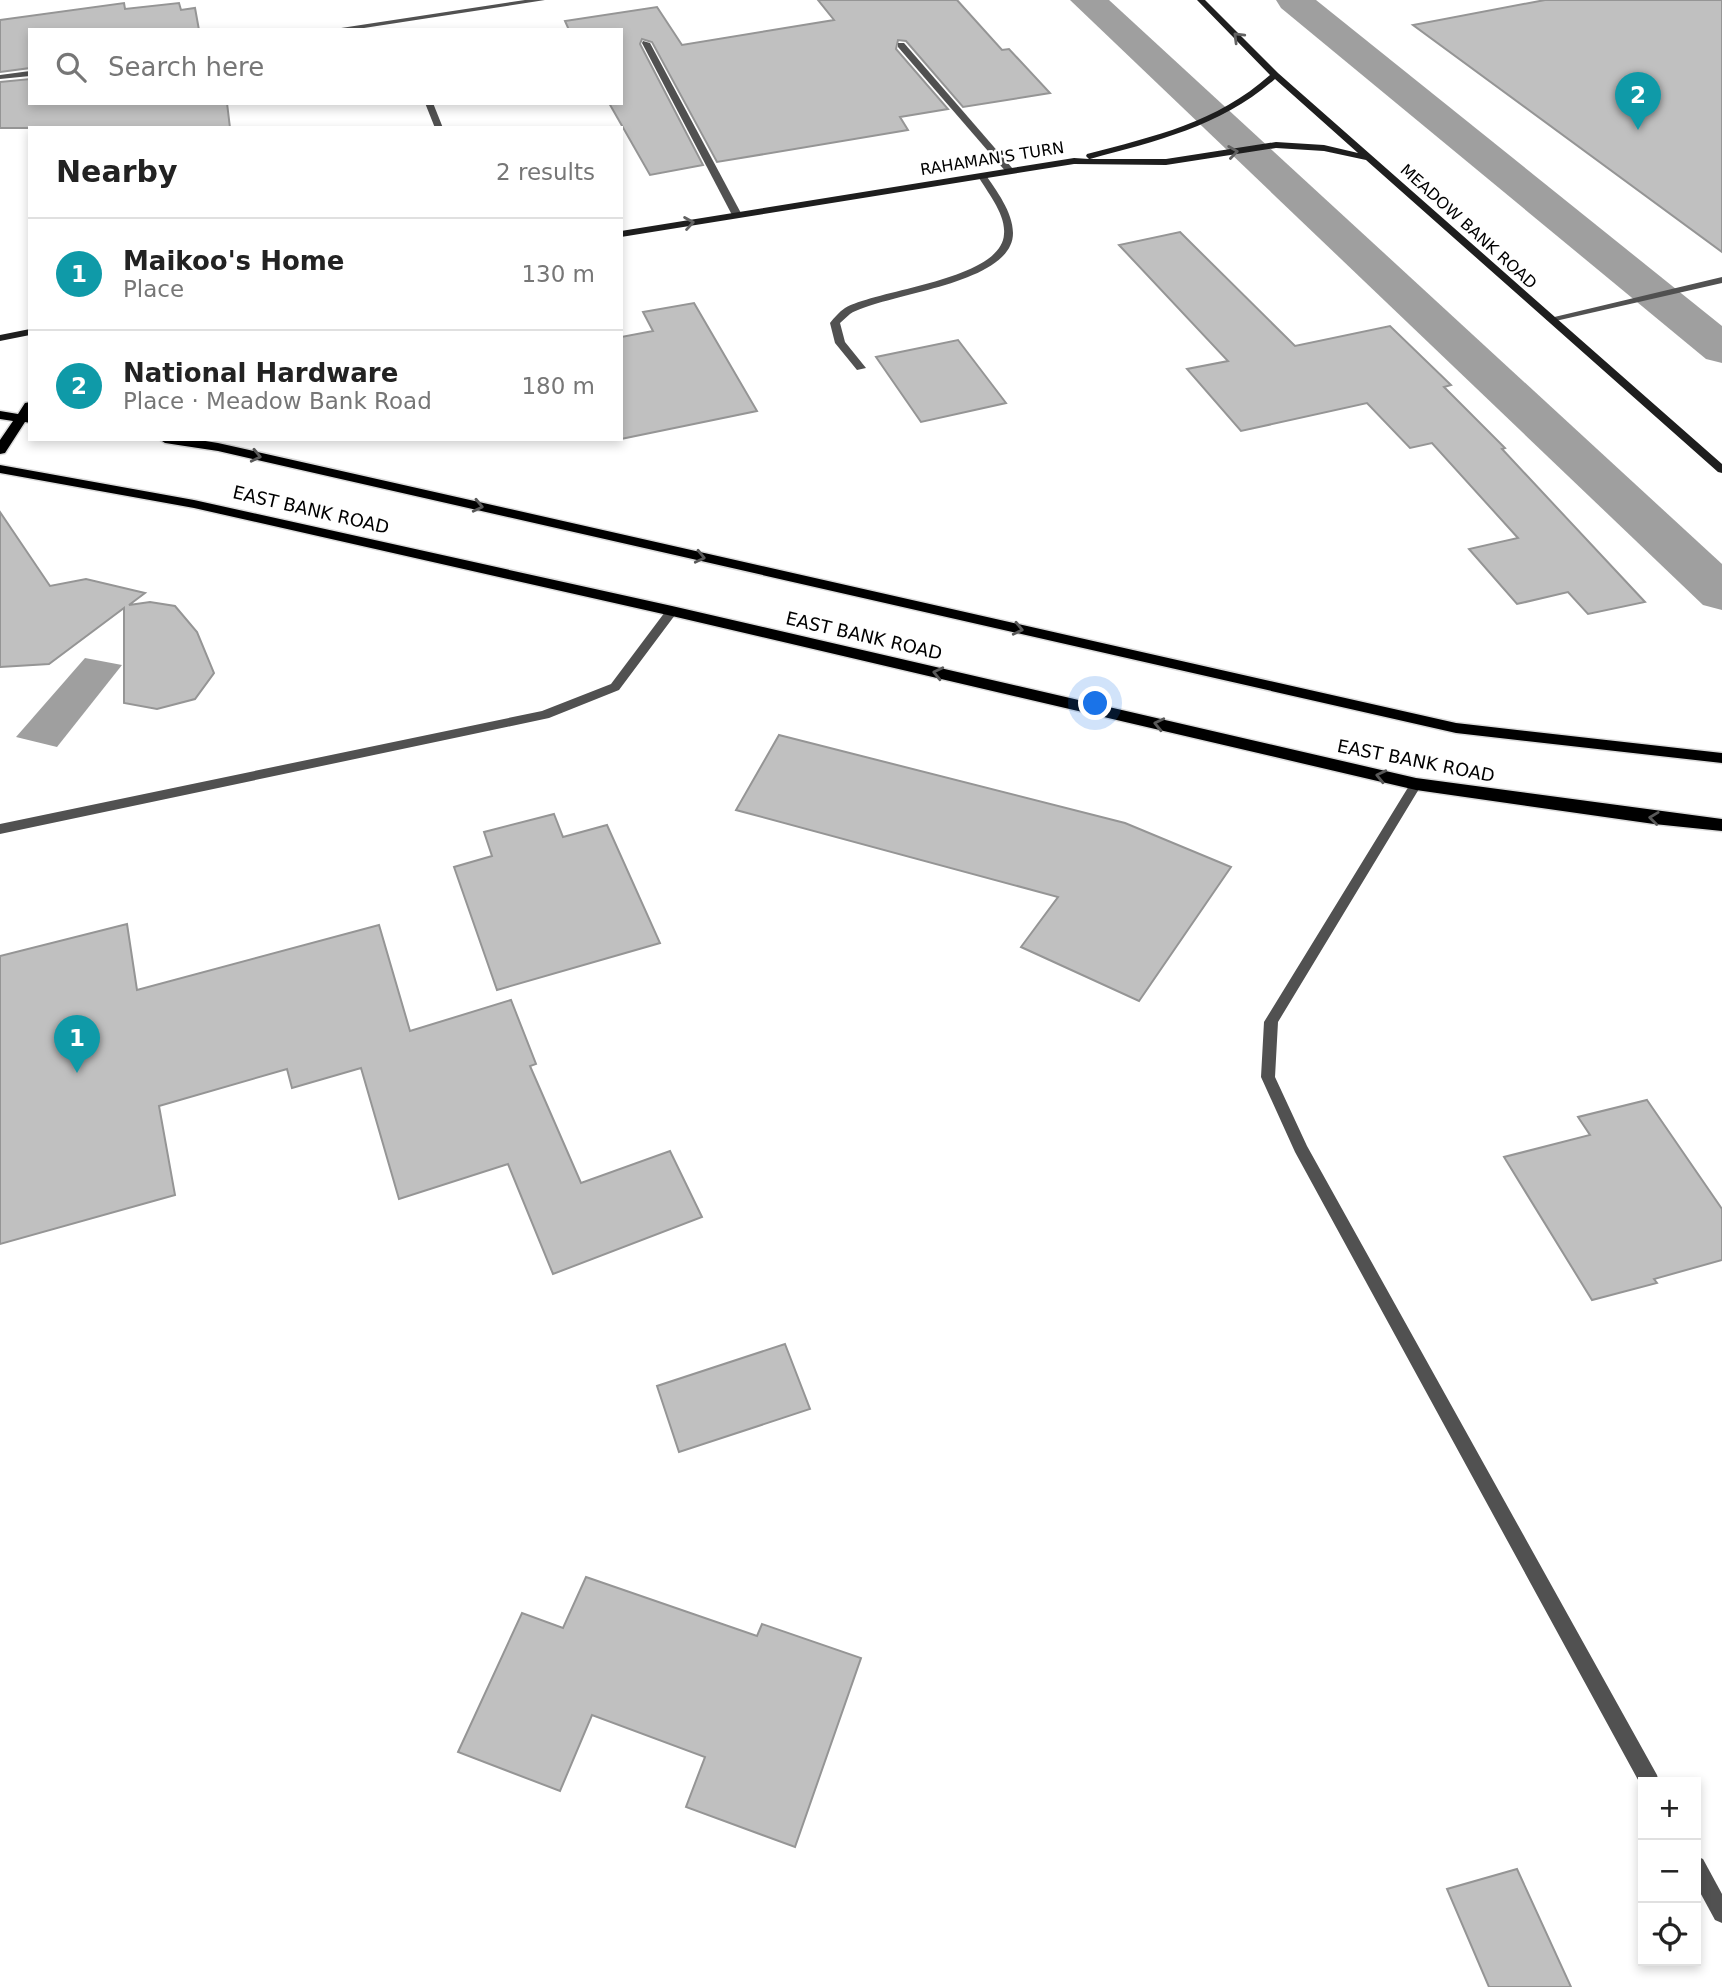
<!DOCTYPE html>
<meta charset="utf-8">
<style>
:root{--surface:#fff;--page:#f2f2f2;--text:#222;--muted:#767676;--line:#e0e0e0;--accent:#0b8043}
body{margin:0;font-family:"DejaVu Sans",sans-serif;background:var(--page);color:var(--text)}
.controls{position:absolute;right:21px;bottom:21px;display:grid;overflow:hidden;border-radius:0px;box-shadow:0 4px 10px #0003}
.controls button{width:63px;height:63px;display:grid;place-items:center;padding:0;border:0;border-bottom:2px solid var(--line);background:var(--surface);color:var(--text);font:35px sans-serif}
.you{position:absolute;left:1096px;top:704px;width:24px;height:24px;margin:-18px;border:5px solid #fff;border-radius:50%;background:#1a73e8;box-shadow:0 0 0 10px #1a73e833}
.badge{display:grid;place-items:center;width:46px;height:46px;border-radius:50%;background:var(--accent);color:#fff;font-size:23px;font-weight:700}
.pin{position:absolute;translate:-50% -58px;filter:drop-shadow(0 2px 4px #0008)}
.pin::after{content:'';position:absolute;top:37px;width:24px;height:21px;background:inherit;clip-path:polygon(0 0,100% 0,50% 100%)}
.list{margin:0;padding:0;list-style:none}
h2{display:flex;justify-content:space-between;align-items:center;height:91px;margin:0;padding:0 28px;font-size:30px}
h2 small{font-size:23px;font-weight:400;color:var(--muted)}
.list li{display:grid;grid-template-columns:46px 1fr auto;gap:21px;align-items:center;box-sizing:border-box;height:112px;padding:0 28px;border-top:2px solid var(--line)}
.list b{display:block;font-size:26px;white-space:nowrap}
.list p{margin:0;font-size:23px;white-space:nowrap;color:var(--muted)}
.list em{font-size:23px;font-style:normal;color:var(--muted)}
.icon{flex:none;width:38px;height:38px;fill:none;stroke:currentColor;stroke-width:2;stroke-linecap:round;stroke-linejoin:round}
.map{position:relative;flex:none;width:1722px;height:1987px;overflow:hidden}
.search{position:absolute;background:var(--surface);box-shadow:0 4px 10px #0003;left:28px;top:28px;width:595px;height:77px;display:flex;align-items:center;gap:18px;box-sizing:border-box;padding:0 24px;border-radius:0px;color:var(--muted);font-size:26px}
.panel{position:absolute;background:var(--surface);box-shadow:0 4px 10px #0003;left:28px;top:126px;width:595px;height:315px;border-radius:0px}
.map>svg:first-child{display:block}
.water{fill:#9f9f9f}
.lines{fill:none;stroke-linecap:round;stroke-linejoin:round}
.canal{fill:#9f9f9f;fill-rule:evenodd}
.building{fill:#c0c0c0;stroke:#959595;stroke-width:2}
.primary-casing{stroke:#dbdbdb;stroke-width:3}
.service{fill:#515151;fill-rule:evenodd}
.minor{fill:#515151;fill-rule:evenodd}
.secondary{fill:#1e1e1e;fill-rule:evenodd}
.primary{fill:#000;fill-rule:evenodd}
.oneway{stroke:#626262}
.oneway2{stroke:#595959}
.labels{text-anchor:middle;stroke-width:5;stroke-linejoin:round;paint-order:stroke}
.far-street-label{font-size:16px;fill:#000;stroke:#fff}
.street-label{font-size:18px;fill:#000;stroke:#fff}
</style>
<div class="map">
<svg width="1722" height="1987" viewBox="0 0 1722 1987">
<rect width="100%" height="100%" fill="#fff"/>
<!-- water -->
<path class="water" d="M85 658 122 665 57 747 16 737Z"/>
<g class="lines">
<!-- canal -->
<g class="canal">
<path d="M1070 0H1109L1722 564V610L1703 605Z"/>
<path d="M1276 0H1316L1722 326V363L1706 359 1281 8Z"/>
</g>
</g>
<!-- building -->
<g class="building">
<path d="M818 0H957L1002 50 1009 49 1050 93 963 107 906 41 898 40 896 49 948 109 900 117 908 130 717 162 652 42 642 39 640 44 703 165 650 175 609 103H621V30H569L565 21 657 7 682 45 834 20Z"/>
<path d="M1545 0H1722V252L1413 25Z"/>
<path d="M124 3 125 9 179 3 181 10 195 8 199 30H30V68L0 72V20Z"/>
<path d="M30 79V103H227L230 128H0V82Z"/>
<path d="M1180 232 1295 346 1390 326 1451 385 1444 387 1505 448 1502 449 1645 602 1588 614 1568 592 1517 604 1469 549 1518 538 1432 443 1410 448 1367 403 1241 431 1187 369 1228 361 1119 245Z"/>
<path d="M694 303 757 411 621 439V337L653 331 643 312Z"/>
<path d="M958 340 1006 403 921 422 876 357Z"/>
<path d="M0 512 50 586 86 579 145 593 129 605 150 602 175 606 197 632 214 673 195 699 157 709 124 703V608L49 664 0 667Z"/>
<path d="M779 735 1125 823 1231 867 1139 1001 1021 947 1058 897 736 810Z"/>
<path d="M554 814 563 837 607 825 660 943 497 990 454 867 492 856 484 832Z"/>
<path d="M127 924 137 990 379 925 410 1031 511 1000 536 1064 530 1066 581 1183 670 1151 702 1217 553 1274 508 1164 399 1199 361 1068 292 1088 287 1069 159 1106 175 1195 0 1244V956Z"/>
<path d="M1647 1100 1722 1209V1260L1654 1279 1657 1283 1592 1300 1504 1157 1590 1135 1578 1117Z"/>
<path d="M785 1344 810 1409 679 1452 657 1386Z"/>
<path d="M586 1577 757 1636 762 1624 861 1658 795 1847 686 1807 705 1757 592 1715 560 1791 458 1752 522 1613 563 1628Z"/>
<path d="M1517 1869 1571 1987H1489L1447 1889Z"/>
</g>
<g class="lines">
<defs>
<g id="primary">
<path d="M30 402V423L25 422 5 453 0 454V440L13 421 0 419V411L18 414 25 403Z"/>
<path d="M159 439H193L218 443 1456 723 1722 753V763L1456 733 218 451 165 443Z"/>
<path d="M0 465 194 500 672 606 1416 778 1722 819V831L1654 824 1416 790 672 616 194 508 0 473Z"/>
</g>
</defs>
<!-- primary casing -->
<use href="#primary" class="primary-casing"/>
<!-- service -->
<g class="service">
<path d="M643 41 650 43 742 215 740 217 732 215 642 43Z"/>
<path d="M898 43H904L1013 169V173H1007L898 47Z"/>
<path d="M979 174H985C996 190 1013 212 1013 233 1013 285 885 293 850 314L840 323 845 342 866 368 857 370 835 343 830 323C834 318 839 312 845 308 878 289 1002 280 1004 234 1006 214 987 192 978 176Z"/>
<path d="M1722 277V283L1551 322 1546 319Z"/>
<path d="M672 607 678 611 619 690 549 718 0 834V824L542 711 611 684 668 608Z"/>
</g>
<!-- minor -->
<g class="minor">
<path d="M525 0H545L351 30H328Z"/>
<path d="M30 71V76L0 79V75Z"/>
<path d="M425 103H433L443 128H435Z"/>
<path d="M1416 780 1422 784 1278 1022 1275 1077 1307 1146 1657 1775 1659 1782H1643V1789L1295 1152 1261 1077 1264 1022 1412 781Z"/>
<path d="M1696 1856 1703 1859 1722 1894V1923L1715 1920 1696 1885Z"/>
</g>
<!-- secondary -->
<g class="secondary">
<path d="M1197 0H1205L1278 73 1722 464V473L1718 472 1366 160 1324 151 1276 148 1166 165 1074 164 621 237V231L1074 158 1089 159 1086 156 1087 154C1155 136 1216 123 1270 75ZM1275 79 1358 153 1324 145 1276 142 1166 159H1090C1157 141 1222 126 1275 79Z"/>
<path d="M30 329V335L0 341V335Z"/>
</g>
<!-- primary -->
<use href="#primary" class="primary"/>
</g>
<!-- one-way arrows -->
<defs><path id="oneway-chevron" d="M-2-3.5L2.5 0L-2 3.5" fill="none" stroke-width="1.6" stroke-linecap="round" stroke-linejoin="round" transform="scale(1.75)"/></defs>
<g class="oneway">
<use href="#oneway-chevron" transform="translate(1238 37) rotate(-135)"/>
<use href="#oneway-chevron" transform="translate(1233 152) rotate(-8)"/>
<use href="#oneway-chevron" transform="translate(689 223) rotate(-9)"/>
</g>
<g class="oneway2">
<use href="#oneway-chevron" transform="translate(256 456) rotate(13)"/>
<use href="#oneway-chevron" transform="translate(478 506) rotate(13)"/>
<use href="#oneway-chevron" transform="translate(700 557) rotate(13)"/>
<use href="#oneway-chevron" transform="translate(1018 629) rotate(13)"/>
<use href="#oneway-chevron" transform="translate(938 673) rotate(-167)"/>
<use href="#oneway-chevron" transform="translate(1159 724) rotate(-167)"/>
<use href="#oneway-chevron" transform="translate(1381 776) rotate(-167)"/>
<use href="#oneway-chevron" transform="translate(1654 818) rotate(-173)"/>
</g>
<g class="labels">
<!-- far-street labels -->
<g class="far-street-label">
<text transform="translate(992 158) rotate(-9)" y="6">RAHAMAN'S TURN</text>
<text transform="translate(1469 226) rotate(42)" y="6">MEADOW BANK ROAD</text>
</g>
<!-- street labels -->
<g class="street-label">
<text transform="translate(311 510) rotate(13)" y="6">EAST BANK ROAD</text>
<text transform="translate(864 636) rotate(13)" y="6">EAST BANK ROAD</text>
<text transform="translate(1416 761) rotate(11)" y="6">EAST BANK ROAD</text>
</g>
</g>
</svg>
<div class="controls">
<button>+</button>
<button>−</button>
<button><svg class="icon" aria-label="locate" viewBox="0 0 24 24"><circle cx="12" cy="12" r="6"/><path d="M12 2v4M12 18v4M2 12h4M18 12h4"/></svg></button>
</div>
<div class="you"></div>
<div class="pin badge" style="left:77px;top:1073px;background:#0f9aa8">1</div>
<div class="pin badge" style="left:1638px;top:130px;background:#0f9aa8">2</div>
<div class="search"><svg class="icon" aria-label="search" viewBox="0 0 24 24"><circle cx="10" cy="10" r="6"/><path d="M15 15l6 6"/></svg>Search here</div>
<section class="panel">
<h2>Nearby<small>2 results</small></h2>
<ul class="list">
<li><span class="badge" style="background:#0f9aa8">1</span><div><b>Maikoo's Home</b><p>Place</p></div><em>130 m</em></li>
<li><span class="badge" style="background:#0f9aa8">2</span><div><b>National Hardware</b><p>Place · Meadow Bank Road</p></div><em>180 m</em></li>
</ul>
</section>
</div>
